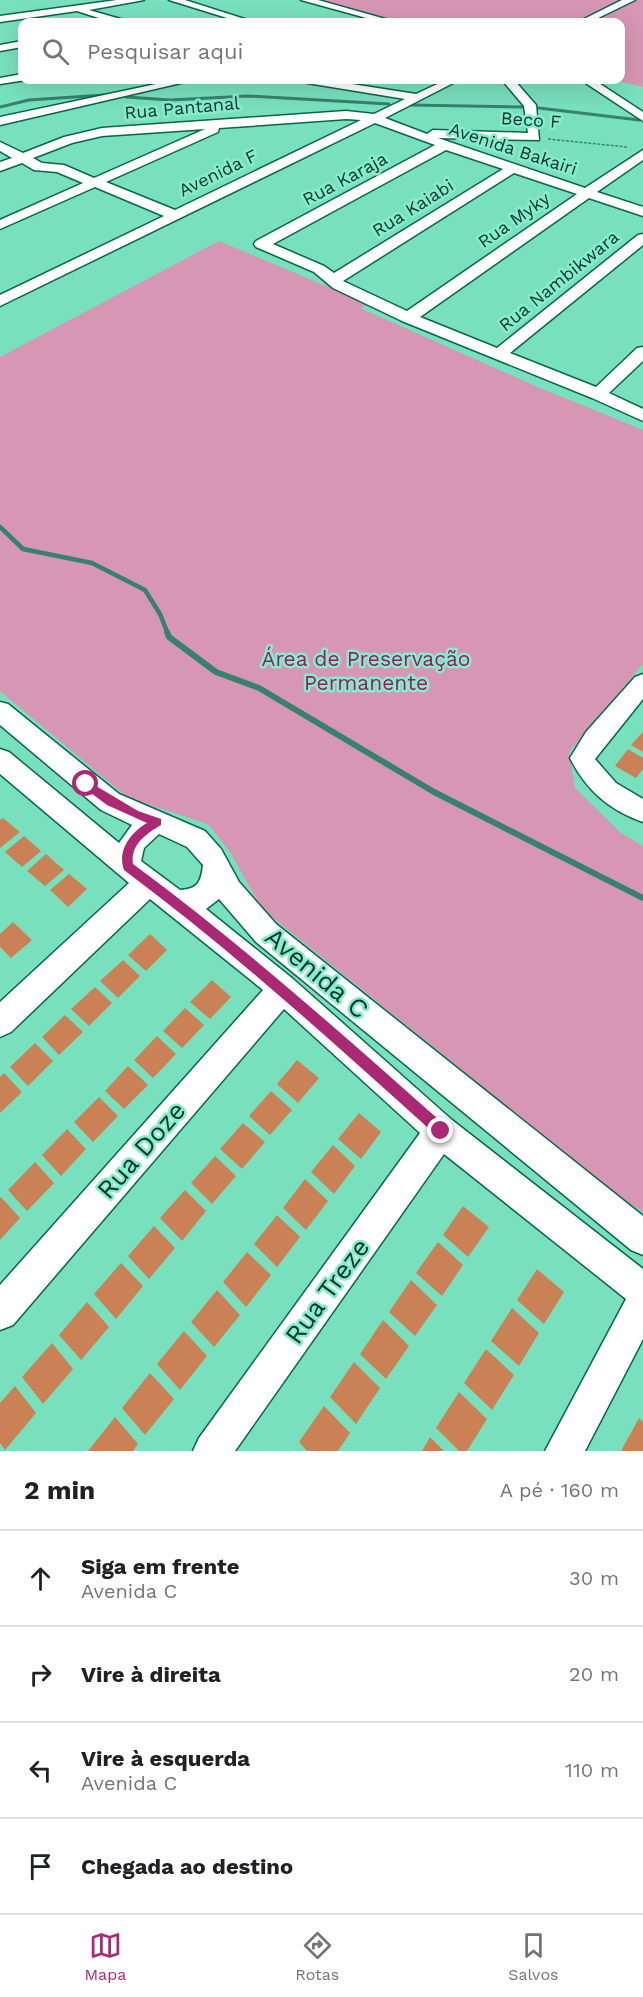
<!DOCTYPE html>
<html lang="pt">
<meta charset="utf-8">
<style>
:root{--surface:#fff;--page:#f2f2f2;--text:#202124;--muted:#757577;--line:#e0e0e0;--accent:#ab2874}
body{margin:0;font-family:"Work Sans",sans-serif;background:var(--page);color:var(--text)}
.stop{position:absolute;width:18px;height:18px;margin:-14px;border:4px solid #ab2874;border-radius:50%;background:#fff}
.stop.end{background:#ab2874;border-color:#fff;box-shadow:0 2px 6px #0008}
.list{margin:0;padding:0;list-style:none}
h2{display:flex;justify-content:space-between;align-items:center;height:78px;margin:0;padding:0 24px;font-size:26px}
h2 small{font-size:20px;font-weight:400;color:var(--muted)}
.list li{display:grid;grid-template-columns:39px 1fr auto;gap:18px;align-items:center;box-sizing:border-box;height:96px;padding:0 24px;border-top:2px solid var(--line)}
.list b{display:block;font-size:22px;white-space:nowrap}
.list p{margin:0;font-size:20px;white-space:nowrap;color:var(--muted)}
.list em{font-size:20px;font-style:normal;color:var(--muted)}
.icon{flex:none;width:33px;height:33px;fill:none;stroke:currentColor;stroke-width:2;stroke-linecap:round;stroke-linejoin:round}
.map{position:relative;flex:none;width:643px;height:1451px;overflow:hidden}
.search{position:absolute;background:var(--surface);box-shadow:0 6px 24px #0002;left:18px;right:18px;top:18px;height:66px;display:flex;align-items:center;gap:15px;box-sizing:border-box;padding:0 21px;border-radius:12px;color:var(--muted);font-size:22px}
.sheet{height:462px;background:var(--surface)}
nav{display:flex;justify-content:space-around;align-items:center;box-sizing:border-box;height:84px;border-top:2px solid var(--line);background:var(--surface);font-size:16px;color:var(--muted)}
nav a{display:grid;justify-items:center;gap:3px}
nav .on{color:var(--accent)}
.map>svg:first-child{display:block}
.green{fill:#d696b4}
.lines{fill:none;stroke-linecap:round;stroke-linejoin:round}
.stream-far2{stroke:#36826b;stroke-width:3}
.stream-far1{stroke:#36826b;stroke-width:4.5}
.stream{stroke:#36826b;stroke-width:6}
.building{fill:#cb8156}
.minor-casing{stroke:#08654e;stroke-width:3}
.path{stroke:#3c856e;stroke-width:1.5;stroke-dasharray:3 1.5;stroke-linecap:butt}
.minor{fill:#fff;fill-rule:evenodd}
.route{fill:#ab2874}
.labels{text-anchor:middle;stroke-width:5;stroke-linejoin:round;paint-order:stroke}
.far-street-label{font-size:18px;fill:#08372a;stroke:#86edcb}
.park-label{font-size:21px;fill:#961a64;stroke:#86edcb}
.near-street-label{font-size:26px;fill:#08372a;stroke:#86edcb}
</style>
<div class="map">
<svg width="643" height="1451" viewBox="0 0 643 1451">
<rect width="100%" height="100%" fill="#79e0be"/>
<!-- green -->
<g class="green">
<path d="M319 0H643V87L614 80H620V22H402Z"/>
<path d="M219 241 369 304 360 308 540 388 643 430V664L569 752 575 788 621 833 643 846V1212L616 1194 262 909 230 852 208 824 128 798 0 691V357Z"/>
</g>
<g class="lines">
<!-- stream-far2 -->
<g class="stream-far2">
<path d="M126 97 170 100 248 96 389 104"/>
<path d="M410 105 522 107"/>
<path d="M0 107 29 100 104 95"/>
<path d="M539 108 639 120"/>
</g>
<!-- stream-far1 -->
<path class="stream-far1" d="M0 527 23 549 92 563 145 590 160 614 168 634"/>
<!-- stream -->
<path class="stream" d="M167 632 169 637 216 672 259 688 434 792 643 898"/>
</g>
<!-- building -->
<g class="building">
<path d="M643 732V752L631 745Z"/>
<path d="M628 749 643 758V769L636 778 615 766Z"/>
<path d="M3 818 20 832 0 848V820Z"/>
<path d="M24 836 41 851 22 867 5 852Z"/>
<path d="M46 854 64 870 45 886 27 871Z"/>
<path d="M69 874 87 889 68 907 50 890Z"/>
<path d="M13 922 32 940 11 958 0 947V934Z"/>
<path d="M150 934 167 950 146 971 128 955Z"/>
<path d="M123 960 140 976 118 998 100 981Z"/>
<path d="M212 980 231 997 210 1019 190 1002Z"/>
<path d="M95 987 112 1003 89 1026 71 1009Z"/>
<path d="M185 1008 204 1025 182 1048 163 1031Z"/>
<path d="M65 1015 83 1032 59 1055 42 1037Z"/>
<path d="M157 1036 176 1054 153 1078 134 1060Z"/>
<path d="M35 1043 53 1061 28 1086 10 1067Z"/>
<path d="M297 1060 319 1078 298 1103 277 1084Z"/>
<path d="M128 1066 148 1085 124 1109 105 1091Z"/>
<path d="M4 1073 22 1092 0 1113V1077Z"/>
<path d="M271 1091 292 1110 270 1135 249 1116Z"/>
<path d="M99 1097 118 1116 93 1142 74 1122Z"/>
<path d="M359 1113 381 1132 361 1159 338 1139Z"/>
<path d="M243 1123 265 1142 242 1169 220 1149Z"/>
<path d="M67 1129 86 1149 61 1176 42 1155Z"/>
<path d="M333 1145 355 1166 334 1194 311 1172Z"/>
<path d="M215 1156 236 1176 212 1204 191 1183Z"/>
<path d="M35 1162 54 1183 27 1211 8 1190Z"/>
<path d="M305 1179 328 1201 306 1230 283 1208Z"/>
<path d="M185 1190 206 1211 182 1241 160 1218Z"/>
<path d="M1 1197 20 1218 0 1240V1198Z"/>
<path d="M463 1206 489 1227 468 1257 443 1235Z"/>
<path d="M277 1215 300 1237 277 1267 254 1244Z"/>
<path d="M154 1226 175 1248 149 1279 128 1256Z"/>
<path d="M438 1242 463 1265 442 1296 416 1273Z"/>
<path d="M247 1252 271 1275 246 1307 223 1282Z"/>
<path d="M121 1263 143 1286 116 1319 94 1294Z"/>
<path d="M537 1269 564 1292 544 1324 517 1300Z"/>
<path d="M411 1280 437 1305 415 1336 389 1312Z"/>
<path d="M217 1290 240 1315 214 1347 191 1322Z"/>
<path d="M87 1302 109 1327 81 1360 59 1335Z"/>
<path d="M512 1308 539 1333 519 1366 491 1341Z"/>
<path d="M383 1320 409 1346 386 1379 360 1354Z"/>
<path d="M184 1331 207 1356 180 1390 157 1364Z"/>
<path d="M52 1343 73 1369 43 1404 22 1377Z"/>
<path d="M486 1349 514 1375 492 1410 464 1383Z"/>
<path d="M354 1362 380 1388 356 1424 330 1397Z"/>
<path d="M150 1373 174 1399 145 1435 122 1408Z"/>
<path d="M15 1386 36 1413 5 1450 0 1443V1403Z"/>
<path d="M459 1392 487 1419 467 1451H459L436 1428Z"/>
<path d="M324 1406 350 1433 338 1451H307L299 1442Z"/>
<path d="M115 1417 138 1444 133 1451H88Z"/>
<path d="M639 1418 643 1422V1451H621Z"/>
<path d="M430 1437 444 1451H422Z"/>
</g>
<g class="lines">
<defs>
<g id="minor">
<path d="M117 0H144L89 10 124 20 125 22H111L77 11 0 22V16Z"/>
<path d="M169 0H185L254 22H240Z"/>
<path d="M301 0H318L396 22H381Z"/>
<path d="M622 0H635L590 22H578Z"/>
<path d="M22 41V47L0 51V45Z"/>
<path d="M22 74V80H26L0 84V78Z"/>
<path d="M175 80H194L0 125V117Z"/>
<path d="M302 80H326L416 94 446 80H459L385 118 427 134 433 130 528 133 524 106 502 80H514L536 105 539 140 438 138 585 188 643 150V160L597 192 643 207V216L589 198 420 317 497 348 638 235 643 234V245L510 353 596 387 637 348 643 347V361L609 393 643 409V421L592 398 402 321 333 288 314 272 256 247 254 244 256 241 435 145 375 123 0 306V295L164 216 95 187 0 229V220L83 183 57 172 34 170 22 163 0 171V162L12 158 0 151V142L23 153 64 137 102 128 346 111 374 114 405 99 307 83ZM346 119 361 120 175 210 106 182 218 132 219 128ZM205 129 94 178 64 165 42 163 33 158 72 143 102 136ZM446 150 503 169 334 273 324 266 273 244ZM514 173 577 194 407 311 343 281Z"/>
<path d="M581 80H594L643 112V121Z"/>
<path d="M643 674V699L595 759 616 783 643 799V822C609 810 586 790 570 758L586 732 635 677Z"/>
<path d="M0 702 8 704 119 794 205 831 221 849 239 882 276 924 643 1216V1255L631 1250 256 942 219 899 206 909 293 979 452 1120 643 1269V1339L585 1451H545L626 1299 444 1154 235 1451H193L199 1438 420 1133 284 1009 13 1325 0 1330V1285L263 990 150 899 11 1032 0 1037V1002L129 883 0 774V749L9 752 119 843 132 825 101 810 0 725ZM159 834 187 847 203 865C201 882 198 889 180 890L141 861 144 848Z"/>
</g>
</defs>
<!-- minor casing -->
<use href="#minor" class="minor-casing"/>
<!-- path -->
<path class="path" d="M548 139 627 147"/>
<!-- minor -->
<use href="#minor" class="minor"/>
</g>
<!-- route -->
<path class="route" d="M86 780 138 811 161 819V825C146 834 130 845 133 864 243 945 344 1036 446 1126V1136H437C335 1044 234 952 124 870 117 851 130 833 147 823L107 805 83 787 81 784Z"/>
<g class="labels">
<!-- far-street labels -->
<g class="far-street-label">
<text transform="translate(182 108) rotate(-5)" y="6">Rua Pantanal</text>
<text transform="translate(531 120) rotate(4)" y="6">Beco F</text>
<text transform="translate(513 149) rotate(18)" y="6">Avenida Bakairi</text>
<text transform="translate(218 173) rotate(-26)" y="6">Avenida F</text>
<text transform="translate(345 179) rotate(-28)" y="6">Rua Karaja</text>
<text transform="translate(413 208) rotate(-32)" y="6">Rua Kaiabi</text>
<text transform="translate(514 220) rotate(-35)" y="6">Rua Myky</text>
<text transform="translate(559 281) rotate(-39)" y="6">Rua Nambikwara</text>
</g>
<!-- park labels -->
<g class="park-label">
<text x="366" y="666">Área de Preservação<tspan x="366" dy="24">Permanente</tspan></text>
</g>
<!-- near-street labels -->
<g class="near-street-label">
<text transform="translate(317 973) rotate(40)" y="9">Avenida C</text>
<text transform="translate(141 1150) rotate(-49)" y="9">Rua Doze</text>
<text transform="translate(327 1291) rotate(-54)" y="9">Rua Treze</text>
</g>
</g>
</svg>
<div class="stop" style="left:86px;top:784px"></div>
<div class="stop end" style="left:441px;top:1131px"></div>
<div class="search"><svg class="icon" aria-label="search" viewBox="0 0 24 24"><circle cx="10" cy="10" r="6"/><path d="M15 15l6 6"/></svg>Pesquisar aqui</div>
</div>
<section class="sheet">
<h2>2 min<small>A pé · 160 m</small></h2>
<ul class="list">
<li><svg class="icon" aria-label="ahead" viewBox="0 0 24 24"><path d="M12 20V5M6 11l6-6 6 6"/></svg><div><b>Siga em frente</b><p>Avenida C</p></div><em>30 m</em></li>
<li><svg class="icon" aria-label="right" viewBox="0 0 24 24"><path d="M7 20v-9h11M14 6l5 5-5 5"/></svg><div><b>Vire à direita</b></div><em>20 m</em></li>
<li><svg class="icon" aria-label="left" viewBox="0 0 24 24"><path d="M17 20v-9H6M10 6l-5 5 5 5"/></svg><div><b>Vire à esquerda</b><p>Avenida C</p></div><em>110 m</em></li>
<li><svg class="icon" aria-label="arrive" viewBox="0 0 24 24"><path d="M6 21V4h12l-3 4 3 4H6"/></svg><div><b>Chegada ao destino</b></div></li>
</ul>
</section>
<nav>
<a class="on"><svg class="icon" aria-label="map" viewBox="0 0 24 24"><path d="M3 6l6-2 6 2 6-2v14l-6 2-6-2-6 2zM9 4v14M15 6v14"/></svg>Mapa</a>
<a><svg class="icon" aria-label="directions" viewBox="0 0 24 24"><path d="M12 3l9 9-9 9-9-9zM9 14v-3h6M13 9l2 2-2 2"/></svg>Rotas</a>
<a><svg class="icon" aria-label="saved" viewBox="0 0 24 24"><path d="M7 4h10v16l-5-4-5 4z"/></svg>Salvos</a>
</nav>
